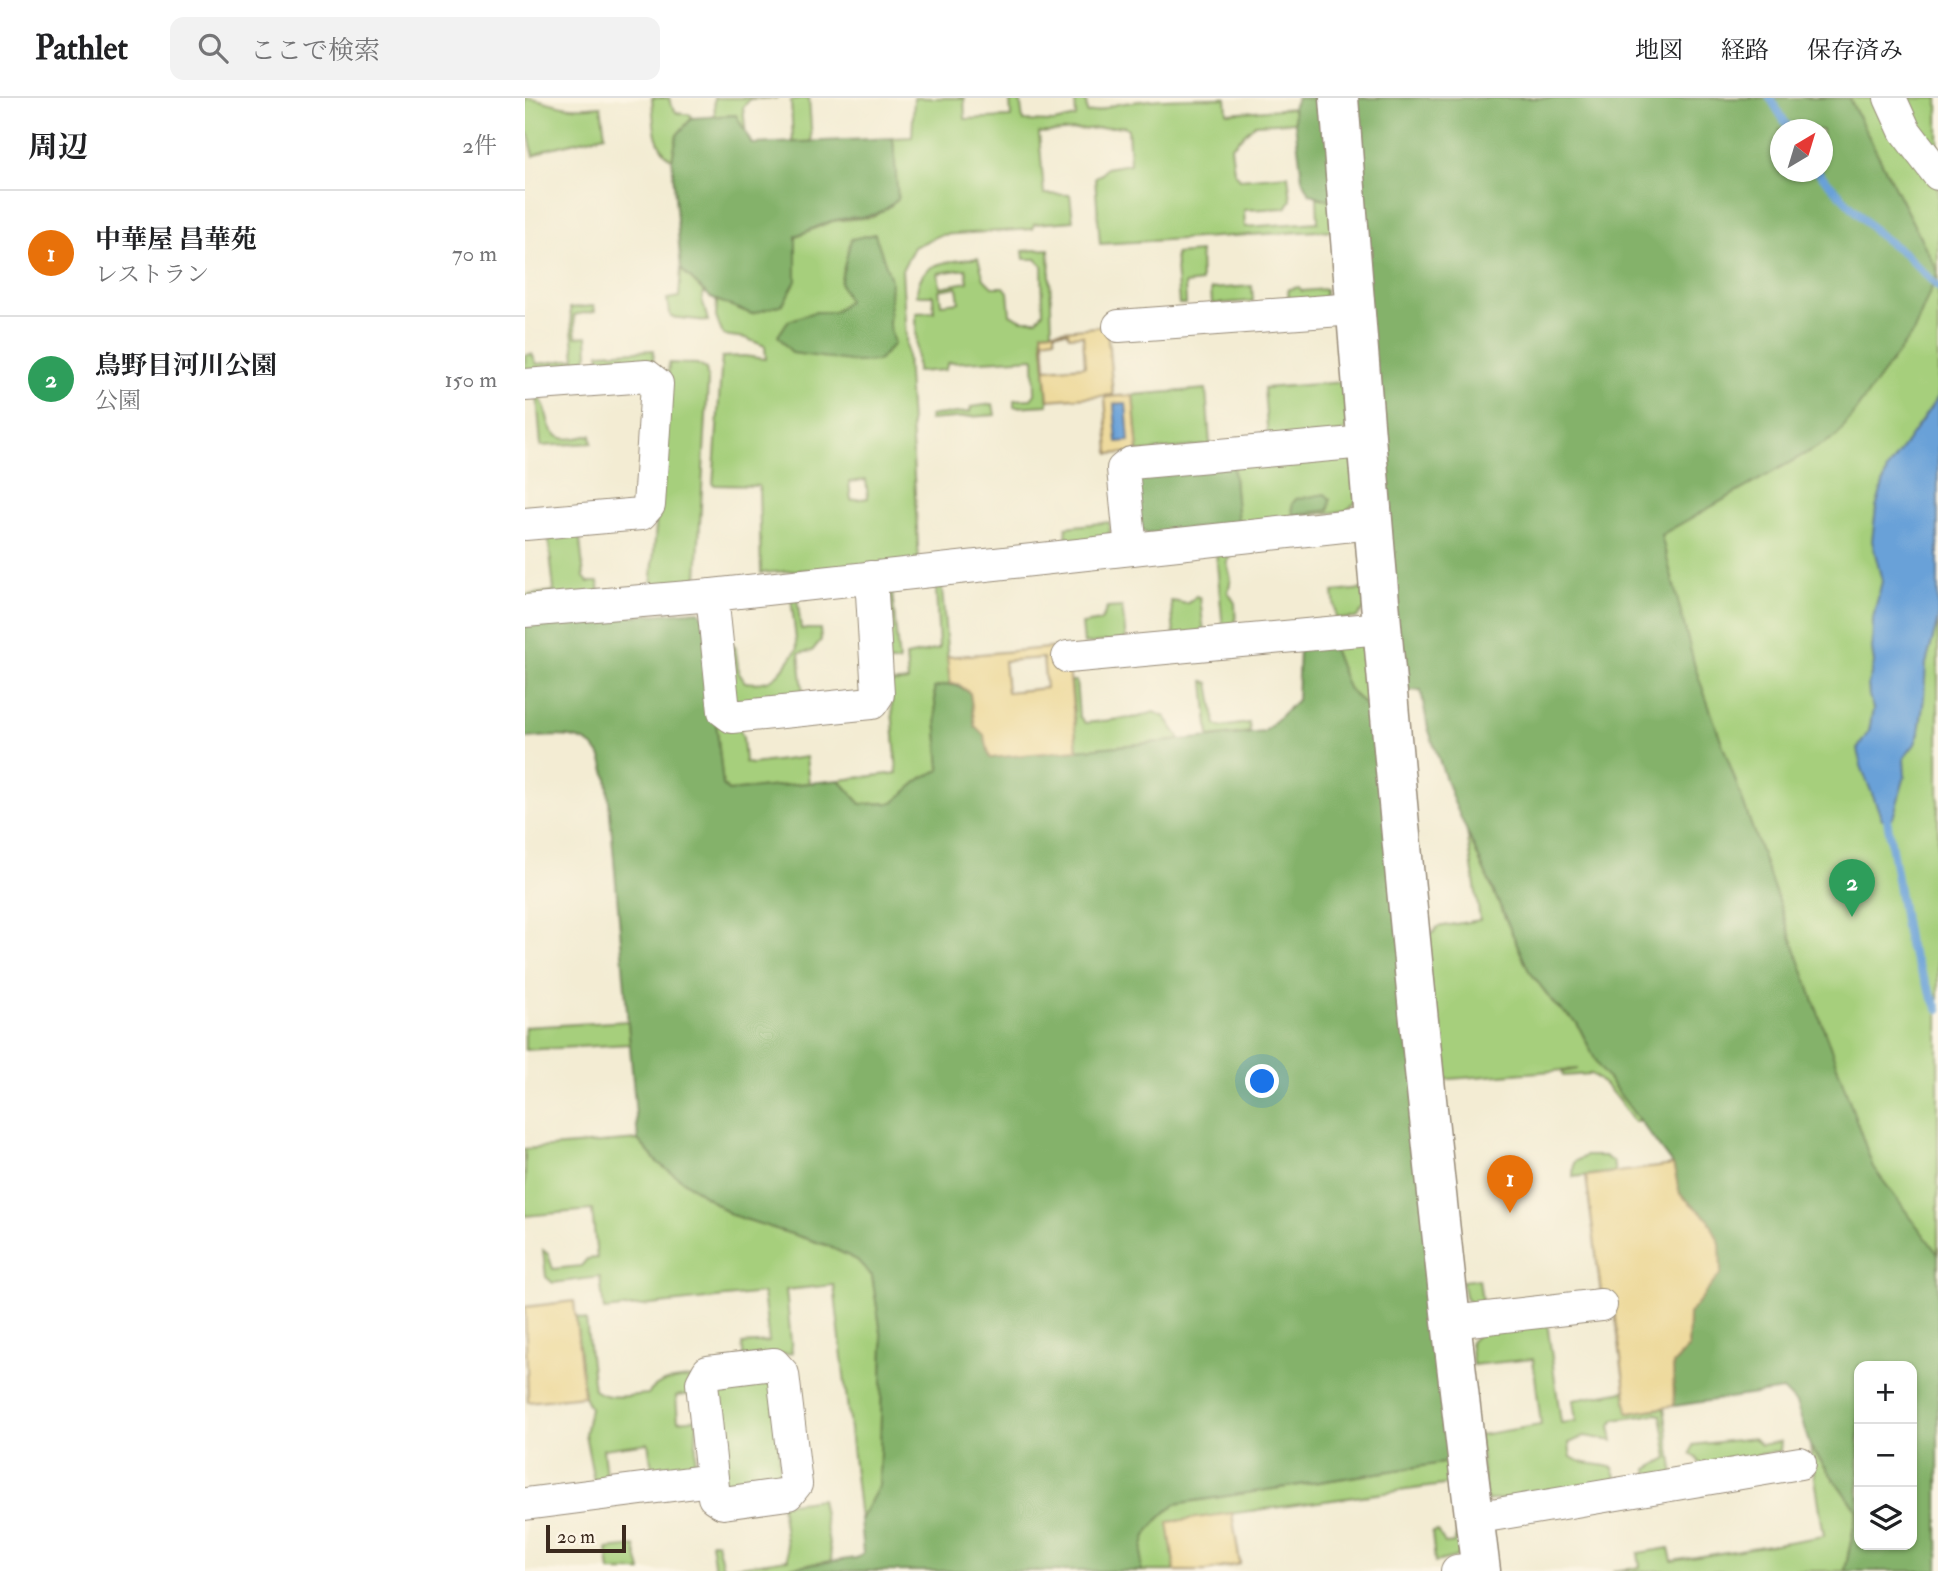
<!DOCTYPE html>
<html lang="ja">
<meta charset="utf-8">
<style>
:root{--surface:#fff;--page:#f2f2f2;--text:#202124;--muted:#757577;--line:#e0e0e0;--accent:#0f766e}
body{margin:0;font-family:"IM FELL Double Pica","Noto Serif JP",serif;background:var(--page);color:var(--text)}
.controls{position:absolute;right:21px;bottom:21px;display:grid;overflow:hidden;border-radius:14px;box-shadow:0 2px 5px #0004}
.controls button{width:63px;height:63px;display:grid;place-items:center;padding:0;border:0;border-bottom:2px solid var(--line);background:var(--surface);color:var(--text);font:35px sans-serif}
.compass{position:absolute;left:1245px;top:21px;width:63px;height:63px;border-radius:50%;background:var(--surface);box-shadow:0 2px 5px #0004;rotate:38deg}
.scale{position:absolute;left:21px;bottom:18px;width:80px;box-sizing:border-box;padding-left:7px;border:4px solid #3b2a1e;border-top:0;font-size:19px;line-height:24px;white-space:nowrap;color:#3b2a1e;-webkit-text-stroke:5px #fcf5e5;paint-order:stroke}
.you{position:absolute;left:738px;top:984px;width:24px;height:24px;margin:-18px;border:5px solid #fff;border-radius:50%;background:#1a73e8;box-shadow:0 0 0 10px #1a73e833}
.badge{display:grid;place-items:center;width:46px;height:46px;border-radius:50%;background:var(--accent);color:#fff;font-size:23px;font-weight:700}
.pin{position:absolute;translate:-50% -58px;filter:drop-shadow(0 2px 4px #0008)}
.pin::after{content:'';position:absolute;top:37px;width:24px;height:21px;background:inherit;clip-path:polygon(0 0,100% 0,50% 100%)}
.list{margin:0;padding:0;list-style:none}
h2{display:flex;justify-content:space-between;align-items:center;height:91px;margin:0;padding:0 28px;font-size:30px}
h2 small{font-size:23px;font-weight:400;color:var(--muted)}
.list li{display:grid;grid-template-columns:46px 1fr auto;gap:21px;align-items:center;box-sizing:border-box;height:126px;padding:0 28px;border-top:2px solid var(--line)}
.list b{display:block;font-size:26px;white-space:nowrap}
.list p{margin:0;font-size:23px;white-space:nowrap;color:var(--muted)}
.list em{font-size:23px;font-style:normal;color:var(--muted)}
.icon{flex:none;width:38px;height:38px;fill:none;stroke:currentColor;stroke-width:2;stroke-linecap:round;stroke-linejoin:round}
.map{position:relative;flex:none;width:1413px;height:1473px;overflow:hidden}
header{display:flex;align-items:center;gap:42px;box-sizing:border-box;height:98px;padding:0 35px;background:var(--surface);border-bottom:2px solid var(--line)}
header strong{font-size:33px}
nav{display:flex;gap:38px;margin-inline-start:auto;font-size:24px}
.search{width:490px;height:63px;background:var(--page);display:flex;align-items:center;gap:18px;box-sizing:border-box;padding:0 24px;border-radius:14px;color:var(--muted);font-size:26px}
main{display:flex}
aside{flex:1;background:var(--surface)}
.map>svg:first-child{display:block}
.green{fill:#a6cf7b;stroke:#707c4c;stroke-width:2;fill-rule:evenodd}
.forest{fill:#84b26b;stroke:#606e44;stroke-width:2;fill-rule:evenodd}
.sand{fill:#eeda9e;stroke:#94825e;stroke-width:2;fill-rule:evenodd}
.water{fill:#69a1d8;stroke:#52667b;stroke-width:2}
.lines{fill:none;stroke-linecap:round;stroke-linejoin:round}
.stream{stroke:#69a1d8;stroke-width:8}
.minor-casing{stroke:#978b78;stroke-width:34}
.tertiary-casing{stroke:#978b78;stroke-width:41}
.minor{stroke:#fff;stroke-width:32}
.tertiary{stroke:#fff;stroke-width:38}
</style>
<header>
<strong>Pathlet</strong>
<div class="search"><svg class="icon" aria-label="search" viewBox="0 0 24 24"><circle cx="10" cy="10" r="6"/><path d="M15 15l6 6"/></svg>ここで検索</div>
<nav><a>地図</a><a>経路</a><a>保存済み</a></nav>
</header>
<main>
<aside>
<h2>周辺<small>2件</small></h2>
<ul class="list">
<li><span class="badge" style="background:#e8710a">1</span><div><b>中華屋 昌華苑</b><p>レストラン</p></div><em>70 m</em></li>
<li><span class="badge" style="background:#2e9e5b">2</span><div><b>鳥野目河川公園</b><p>公園</p></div><em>150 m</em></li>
</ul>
</aside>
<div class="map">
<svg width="1413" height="1473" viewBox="0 0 1413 1473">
<rect width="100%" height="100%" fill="#fcf5e5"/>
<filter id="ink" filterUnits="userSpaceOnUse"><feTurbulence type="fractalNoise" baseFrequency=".0143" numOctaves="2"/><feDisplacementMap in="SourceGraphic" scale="14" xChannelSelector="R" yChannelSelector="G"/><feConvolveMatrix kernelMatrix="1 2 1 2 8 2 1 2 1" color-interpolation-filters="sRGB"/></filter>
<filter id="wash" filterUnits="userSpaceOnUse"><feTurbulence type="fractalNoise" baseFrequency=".00686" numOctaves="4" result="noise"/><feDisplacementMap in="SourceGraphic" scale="28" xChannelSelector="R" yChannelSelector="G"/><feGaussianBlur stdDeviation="1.57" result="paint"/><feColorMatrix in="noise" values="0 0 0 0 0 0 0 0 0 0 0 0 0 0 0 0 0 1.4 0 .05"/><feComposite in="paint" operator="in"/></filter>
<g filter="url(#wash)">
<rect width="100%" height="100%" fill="#f3ecd3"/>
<!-- green -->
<g class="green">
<path d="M0 0C16 0 29 8 46 9 56 10 66 9 76 8L80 37 22 51 9 58 4 38 0 33Z"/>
<path d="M127 0H144L146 7 152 15 166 17 167 20 152 37 147 62C127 46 129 24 127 0Z"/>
<path d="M189 0H254L225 1 218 10 221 37 211 17 190 18Z"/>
<path d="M273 0H284L287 44H268L266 3Z"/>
<path d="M389 0H439L440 21 486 19 485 0H495L498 23 529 24 551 19 550 0H561L562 15C578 14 581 8 593 6 629 0 664 0 701 0L702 15 768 10 770 24 730 26 706 49 709 73 715 81 763 77 766 102 761 110 719 112 720 129 793 124 792 99 810 104 809 132 575 146 570 79 577 76 581 70 605 66 603 31 599 28 514 35 519 96 545 97 548 123 509 126 508 131 415 137 389 149 377 172 394 464 236 475 234 388 188 387 197 259 219 258 241 261 240 248 220 240 198 237 191 219 192 202 227 216 271 177V138L308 123 348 119 372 102 368 40 387 39ZM341 382 343 400 326 402 324 384Z"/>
<path d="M1306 0H1413V1215L1326 1064 1125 432 1405 189Z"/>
<path d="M524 151 527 233 517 234 523 307 489 309V302L506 301 510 296 509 260 423 265 420 272 392 274 391 215 409 214 408 197H392C393 161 425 164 453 160L459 181 467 189H479L483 194 485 216 497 222H512L518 214 517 167 511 161H499L498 153ZM441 171 443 184 415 189 413 175ZM432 189 434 204 416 206 414 192Z"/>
<path d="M675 154 676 184 660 186 661 206H654L650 156Z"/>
<path d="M156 171 178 193 177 201 183 223 146 219 142 201 154 199Z"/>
<path d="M727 188 728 203 687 206 686 191Z"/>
<path d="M774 189 777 193 800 191V202L764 205 763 191Z"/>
<path d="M69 208 70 213 49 217 51 239 62 238 63 256 55 271 0 277V257L7 256 12 266 50 261 45 210Z"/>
<path d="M129 252 128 265 76 267 74 255Z"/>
<path d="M144 265 172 266 181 271 183 283 172 480 166 488 126 490Z"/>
<path d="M819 284 823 329 816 335 743 342 739 290Z"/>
<path d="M681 291 685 347 613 354 608 297Z"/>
<path d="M12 298C26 308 18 335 37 340 45 342 58 339 66 337L67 345 16 348Z"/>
<path d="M468 306 470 317 404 322 405 318 409 317 445 314 446 309Z"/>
<path d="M816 355 828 363 832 403 821 413 713 425 708 367Z"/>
<path d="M584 424 585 434 580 441 542 447 541 429Z"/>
<path d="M54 433 59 479 63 484H73L75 495 0 503V497L29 493 23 436Z"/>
<path d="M709 452 702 464 706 481 703 494 710 505 711 532H698L691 454Z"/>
<path d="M416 479 425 586 409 591 415 672 398 679 368 705 336 706 314 682 372 675 365 585 383 583 381 558 414 551 411 491 405 487 367 493 374 564H362L355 493Z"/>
<path d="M838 491 840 511 831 520 811 521 808 494Z"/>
<path d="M671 498 675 500 679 534 649 537 646 503C659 503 659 511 671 498Z"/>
<path d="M266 499H272L276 531H295L296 542 287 553 274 555 279 604H207L200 541 210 548 214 575 220 584C251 588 256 574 272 551Z"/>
<path d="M597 509 601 541 559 546 557 526 576 523 582 510Z"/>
<path d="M835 542 844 550 853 620 823 590 806 545Z"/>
<path d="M546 583H551L554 618 560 625 614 619 629 614 640 619 656 642 552 652Z"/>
<path d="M679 583 684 585 691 627 696 629 724 625 725 634 684 639Z"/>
<path d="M191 624 214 630 218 639 220 664 226 666 281 659 284 685 203 693 198 687Z"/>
<path d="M942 734 1003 871 1030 907 1052 925 1074 969 1115 1022 1109 1024C1097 1008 1084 987 1066 976L1038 978 1037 974 1053 971 913 982 898 836 908 835 912 829 955 822Z"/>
<path d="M103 923 105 946 0 952V929Z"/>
<path d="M113 1042 133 1065 207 1117 301 1147 333 1162 347 1178 358 1247 354 1388 335 1422 309 1187 261 1192 267 1255 219 1262 217 1246 244 1244 238 1195 79 1212 75 1179 28 1185 21 1179 18 1152 23 1156 28 1171 56 1168 62 1161 72 1160 67 1112 0 1118V1051Z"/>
<path d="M1060 1058H1079L1088 1064 1090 1074 1048 1079 1049 1064Z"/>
<path d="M954 1181 958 1210H952L940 1199 937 1183Z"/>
<path d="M51 1219 61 1222 69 1292C84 1303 105 1297 123 1296 135 1281 150 1281 168 1280L169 1296 151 1298 153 1323 172 1321 170 1370 69 1383 60 1336 65 1310 59 1298ZM123 1345 127 1370 81 1377 78 1351Z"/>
<path d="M1022 1224 1036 1325 1051 1323 1048 1302 1100 1293 1103 1315 1139 1310 1149 1378 1123 1382 1122 1371 1143 1360 1136 1317 1131 1316 1090 1322 1085 1328 1088 1343 1060 1338 1044 1345 1046 1359C1062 1369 1070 1364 1088 1370L1094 1387 961 1403 954 1337 1016 1327 1008 1261 948 1267 945 1244 958 1231Z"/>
<path d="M241 1275 251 1284 256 1388 208 1393 199 1385 188 1290Z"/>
<path d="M1229 1340 1236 1347 1256 1343 1255 1353 1236 1356 1220 1363 1178 1372 1172 1360 1166 1356 1168 1347Z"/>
<path d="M1285 1348 1332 1413 1320 1473H1088L1115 1469 1113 1455 1144 1450 1147 1463 1299 1438Z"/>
<path d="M931 1363 941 1448 931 1459 910 1464 907 1434 913 1433 920 1446 929 1445 932 1435 926 1386 644 1424 650 1473H616C615 1435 623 1431 650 1406Z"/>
<path d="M296 1401 307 1463 238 1473H190L186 1444H192L198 1470 263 1461 256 1406Z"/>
<path d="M110 1448 116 1473H85L82 1451Z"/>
</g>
<!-- forest -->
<g class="forest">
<path d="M772 0H1324L1413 174 1389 233 1312 338 1136 437 1170 569 1348 1069 1413 1156V1473H1320L1332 1413 1285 1348 1271 1305 1258 1292 1149 1308 1148 1266 1163 1250 1164 1216 1184 1122 1155 1096 1148 1067 1074 969 1052 925 1030 907 1003 871 928 702 903 630 896 592 876 593 810 104 785 96 777 80 768 10ZM1255 32H1297V74H1255ZM1334 1268H1387V1447H1334Z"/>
<path d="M211 17 227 46 368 40 373 101C347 126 336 115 307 123 295 127 283 133 271 138V183L258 206 227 216 186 200 156 171 147 62 152 37 167 20Z"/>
<path d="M350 136 366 182 364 226 369 246 353 263 331 264 267 255 253 238 263 223 289 214H309L323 203 315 185 326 141Z"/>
<path d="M708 366 713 425 623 436 612 430 609 385 616 376Z"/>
<path d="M800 396 805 401 804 412 768 417 767 406 771 401Z"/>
<path d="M174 513 180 522 198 687 203 693 314 682 336 706 368 705 398 679 415 672 409 590C424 585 432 586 445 595L450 628 459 637 466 660 739 634 772 602 774 550 806 545 823 590 853 620 931 1363 650 1406C623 1431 616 1435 616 1473H238L331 1460 338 1456 335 1422 354 1388 358 1247 347 1178 332 1162 301 1147 207 1117 133 1065 113 1042 82 680C79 672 78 660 73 654 57 632 23 639 0 640V526Z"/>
</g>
<!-- sand -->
<g class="sand">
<path d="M582 228 588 297 523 302 517 234ZM530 234H543L544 238 558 237 560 268 521 271 519 242 530 240Z"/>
<path d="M608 297 613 354 584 356 580 299ZM601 305 593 344 589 306Z"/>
<path d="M534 549 544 569 552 652 465 660 459 637 450 628 445 595 433 586H425L422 559ZM518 560 521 590 482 594 479 563Z"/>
<path d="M1148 1067 1155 1096 1184 1122 1195 1146 1196 1175 1164 1216 1163 1250 1148 1266 1149 1308 1103 1315 1090 1214 1076 1195 1061 1078Z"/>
<path d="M49 1203 59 1298 3 1304 0 1209Z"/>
<path d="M707 1415 715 1466 681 1473H650L643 1424Z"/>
</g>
<!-- water -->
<g class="water">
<path d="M1413 299V522L1401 566 1399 601 1394 635 1390 646 1379 660 1380 678 1368 720 1357 721 1336 668 1333 650 1344 633 1348 611 1344 598 1343 586 1349 565 1347 552 1348 520 1357 483 1347 443 1351 410 1362 372Z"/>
<path d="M601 305 604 343 592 344 589 306Z"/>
</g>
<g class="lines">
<!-- stream -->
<g class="stream">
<path d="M1245 0 1265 32"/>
<path d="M1293 74 1353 136 1380 156 1413 189"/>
<path d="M1362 721 1383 846 1413 911"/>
</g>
</g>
</g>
<g filter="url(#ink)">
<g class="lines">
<defs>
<g id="minor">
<path d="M1365 0 1380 33 1413 76"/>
<path d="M594 228 830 211"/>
<path d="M0 287 122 278 132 286 124 407 116 416 0 426"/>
<path d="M606 451 598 371 606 365 840 344"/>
<path d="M187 497 199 613 207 619 347 605 353 596 346 479"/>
<path d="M0 513 187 497 846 425"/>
<path d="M543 559 856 530"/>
<path d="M927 1224 1076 1207"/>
<path d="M249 1266 258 1276 271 1386 263 1396 198 1405 189 1399 177 1285 183 1274Z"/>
<path d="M0 1406 187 1382"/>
<path d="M949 1420 1275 1365"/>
<path d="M932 1473 956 1470"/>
</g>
<path id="tertiary" d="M814 0C852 492 894 984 956 1473"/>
</defs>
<!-- minor casing -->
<use href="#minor" class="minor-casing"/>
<!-- tertiary casing -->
<use href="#tertiary" class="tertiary-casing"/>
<!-- minor -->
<use href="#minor" class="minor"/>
<!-- tertiary -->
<use href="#tertiary" class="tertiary"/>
</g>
</g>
</svg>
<div class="controls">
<button>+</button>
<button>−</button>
<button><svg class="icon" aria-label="layers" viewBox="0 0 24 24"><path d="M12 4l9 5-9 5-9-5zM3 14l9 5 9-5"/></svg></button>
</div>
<svg class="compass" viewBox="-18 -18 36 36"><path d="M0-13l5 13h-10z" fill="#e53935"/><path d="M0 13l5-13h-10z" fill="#757577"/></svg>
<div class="scale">20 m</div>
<div class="you"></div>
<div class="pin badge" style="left:985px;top:1115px;background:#e8710a">1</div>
<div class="pin badge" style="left:1327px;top:819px;background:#2e9e5b">2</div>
</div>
</main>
